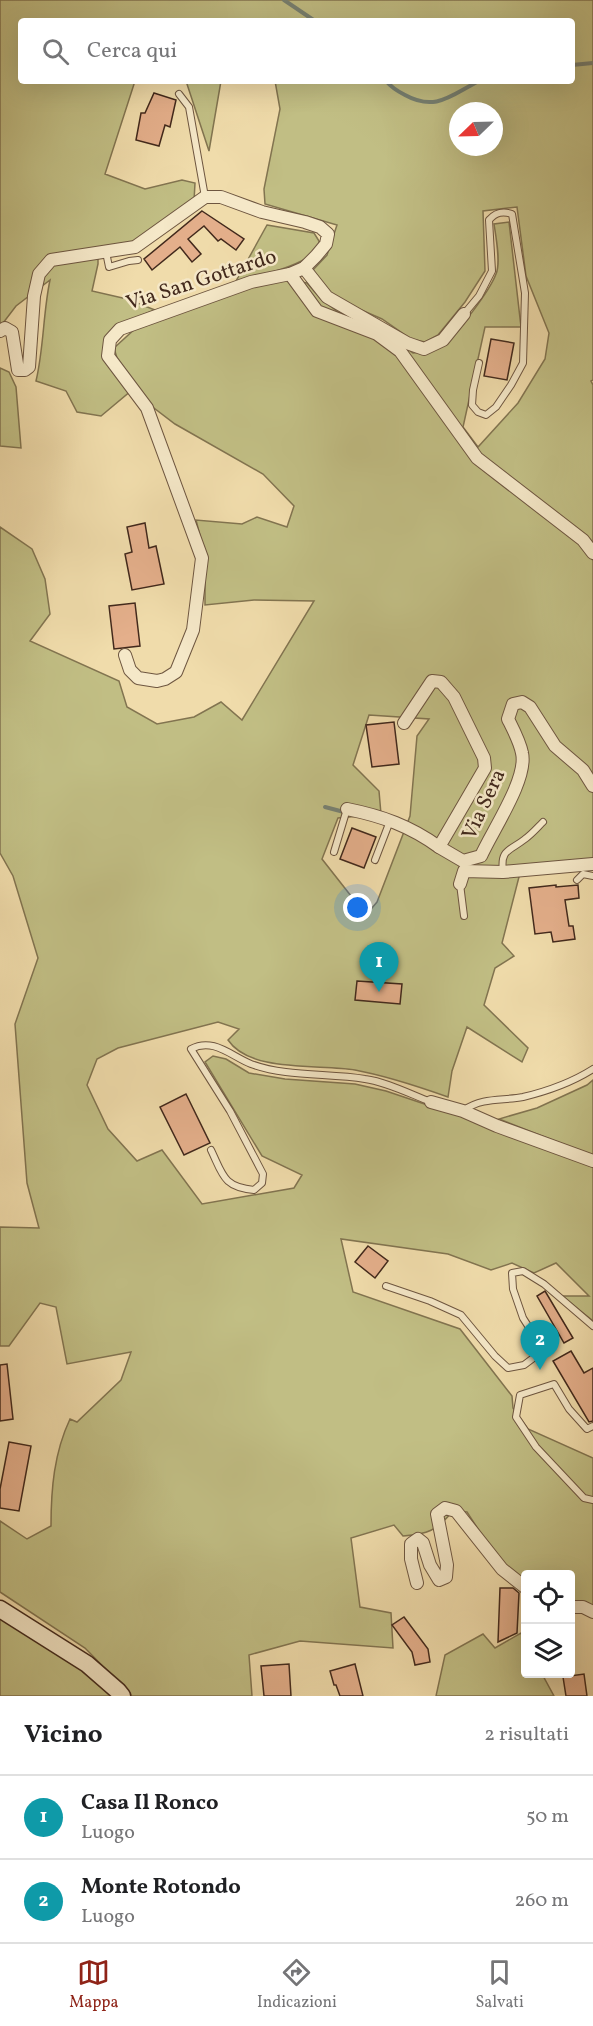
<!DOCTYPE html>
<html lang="it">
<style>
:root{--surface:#fff;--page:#f6f6f6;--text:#202124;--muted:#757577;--line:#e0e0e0;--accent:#8f2418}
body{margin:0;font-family:Vollkorn,serif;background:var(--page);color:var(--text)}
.controls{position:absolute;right:18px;bottom:18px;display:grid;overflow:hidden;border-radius:6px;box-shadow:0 6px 24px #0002}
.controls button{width:54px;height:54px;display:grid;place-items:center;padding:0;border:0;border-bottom:2px solid var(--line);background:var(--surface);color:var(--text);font:30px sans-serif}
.compass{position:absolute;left:449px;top:102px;width:54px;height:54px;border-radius:50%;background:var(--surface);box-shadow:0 6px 24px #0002;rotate:247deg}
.you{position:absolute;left:358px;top:908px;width:21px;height:21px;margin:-15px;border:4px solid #fff;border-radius:50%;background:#1a73e8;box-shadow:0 0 0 9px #1a73e833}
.badge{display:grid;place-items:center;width:39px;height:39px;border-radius:50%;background:var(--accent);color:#fff;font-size:20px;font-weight:700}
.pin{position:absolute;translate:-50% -50px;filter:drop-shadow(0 2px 3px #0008)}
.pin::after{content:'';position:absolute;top:32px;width:21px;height:18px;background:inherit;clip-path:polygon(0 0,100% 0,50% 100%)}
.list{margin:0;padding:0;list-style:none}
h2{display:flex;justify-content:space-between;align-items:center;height:78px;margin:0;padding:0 24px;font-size:26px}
h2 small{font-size:20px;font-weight:400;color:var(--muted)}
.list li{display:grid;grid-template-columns:39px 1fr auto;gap:18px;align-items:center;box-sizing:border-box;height:84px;padding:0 24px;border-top:2px solid var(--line)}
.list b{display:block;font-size:22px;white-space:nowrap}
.list p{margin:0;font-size:20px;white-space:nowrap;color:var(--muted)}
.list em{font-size:20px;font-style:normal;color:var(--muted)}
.icon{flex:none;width:33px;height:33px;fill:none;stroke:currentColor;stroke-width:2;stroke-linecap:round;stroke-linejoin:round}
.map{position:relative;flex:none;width:593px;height:1696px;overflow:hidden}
.search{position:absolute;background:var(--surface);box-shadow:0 6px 24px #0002;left:18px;right:18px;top:18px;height:66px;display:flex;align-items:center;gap:15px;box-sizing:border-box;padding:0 21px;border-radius:6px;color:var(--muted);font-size:22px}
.sheet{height:246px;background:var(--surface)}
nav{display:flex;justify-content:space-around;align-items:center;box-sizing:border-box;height:84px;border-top:2px solid var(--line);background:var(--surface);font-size:16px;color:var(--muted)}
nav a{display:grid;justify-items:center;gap:3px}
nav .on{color:var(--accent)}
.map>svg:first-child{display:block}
.green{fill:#c1be84;stroke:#827450;stroke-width:1.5;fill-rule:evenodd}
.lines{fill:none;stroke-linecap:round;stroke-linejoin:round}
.stream{stroke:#778173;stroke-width:4}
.building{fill:#e4af8b;stroke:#42291c;stroke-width:1.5}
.lane-casing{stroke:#6e5640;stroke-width:8}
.street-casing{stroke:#6e5640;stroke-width:14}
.secondary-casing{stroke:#42291c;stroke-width:19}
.lane{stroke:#f5e8c8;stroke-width:6}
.street{stroke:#f5e8c8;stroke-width:12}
.secondary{stroke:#f5e8c8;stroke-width:16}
.labels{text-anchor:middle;stroke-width:5;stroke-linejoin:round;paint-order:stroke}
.street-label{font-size:21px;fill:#42291c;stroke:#f5e8c8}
</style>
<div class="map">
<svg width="593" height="1696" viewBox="0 0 593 1696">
<rect width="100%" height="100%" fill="#f0dcab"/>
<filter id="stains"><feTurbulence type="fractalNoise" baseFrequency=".00333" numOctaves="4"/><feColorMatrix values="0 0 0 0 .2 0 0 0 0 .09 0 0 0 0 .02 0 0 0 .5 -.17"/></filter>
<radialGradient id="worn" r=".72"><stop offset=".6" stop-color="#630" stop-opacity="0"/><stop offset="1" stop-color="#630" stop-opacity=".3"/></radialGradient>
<!-- green -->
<g class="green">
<path d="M0 0H593V380L591 381 593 385V543L587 545 593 561V863L520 873 502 943 514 956 495 968 484 1005 528 1048 522 1062 467 1027 452 1071 448 1097C417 1086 387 1076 355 1070 319 1064 250 1073 228 1040L239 1029 218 1022 118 1048 97 1059 87 1085 108 1129 137 1161 162 1150 202 1204 294 1188 302 1175 262 1156 205 1062 213 1056 226 1059 249 1073 285 1079 355 1084 386 1091 472 1120 593 1167V1321L562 1296H589L556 1263 534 1273 512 1263 491 1270 448 1254 341 1239 353 1292 460 1329 512 1396 513 1408 528 1429 593 1458V1608L571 1602 570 1574H526L525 1584 502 1566 467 1512 453 1511C436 1531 428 1534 403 1536L394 1525 351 1538 360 1607 391 1613 393 1648 300 1641 249 1655 252 1696H132L85 1648 0 1592V1521L27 1539 51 1526C51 1489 54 1453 70 1419L77 1422 121 1380 131 1352 67 1364 56 1307 40 1303 9 1346H0V1227L39 1228 27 1183 15 1024 38 958 13 876 0 853V527L32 549 45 579 50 614 30 641 119 681 127 707 157 724 194 717 221 702 242 720 314 601 254 600 205 605V555L196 520 242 524 257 517 287 527 294 506 263 474 175 424 150 405 117 358 114 348 136 328 262 282 284 279 307 283 320 298 338 312 361 317 413 353C424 351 434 350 443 344 457 335 490 290 496 274 501 263 496 237 494 224L509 222 521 327H485L463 427 478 447 518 403 545 359 549 333 526 276 517 207 483 211 485 271 465 302 438 335 425 342 411 339 382 319 336 299 312 271 327 255 337 225 265 204 264 189 280 109 275 81H572V21H21V81H135L105 174 145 189 182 180 195 183 194 201 139 241 98 251V264L92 291 127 299 155 310 130 320 107 340 132 390 101 416 77 412 66 391 36 381C44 347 43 313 50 280L16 306 0 327ZM458 111H494V147H458ZM369 715 429 719 417 736 410 816 377 902 366 915 322 859 338 818 381 814 379 791 353 765Z"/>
<path d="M186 81H221L209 151Z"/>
<path d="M267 225 314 233 319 241V249C301 267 260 275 235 283Z"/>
<path d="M0 368 9 372 16 387 21 448 0 446Z"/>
<path d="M593 1080V1156L499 1119 537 1108 587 1085Z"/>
<path d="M0 1617 84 1670 115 1696H0Z"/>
<path d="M521 1633 525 1642 526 1674H542L554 1696H436L445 1655 483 1634 495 1648Z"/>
</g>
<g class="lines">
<!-- stream -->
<g class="stream">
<path d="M284 0 315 21"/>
<path d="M572 65 593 63"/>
<path d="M386 81C392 88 397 91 405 95 436 112 451 95 479 81"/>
<path d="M520 81H528"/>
<path d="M325 807 344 812"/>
</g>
</g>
<!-- building -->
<g class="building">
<path d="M154 93 176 100 170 127 165 125 159 146 136 140 141 113H145Z"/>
<path d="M202 211 244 239 236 250 221 239 218 241 204 226 188 239 201 254 192 262 180 247 152 270 144 259Z"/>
<path d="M491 339 514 343 507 380 484 376Z"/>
<path d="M145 523 149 548 156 546 164 584 132 590 125 554 132 552 127 527Z"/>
<path d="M135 603 140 646 114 649 109 606Z"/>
<path d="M394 722 399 764 372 767 366 725Z"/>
<path d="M352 828 376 837 364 868 340 859Z"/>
<path d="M556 885V887L578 885 579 898 565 900 569 926H573L575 939 553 942 551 932 535 934 529 888Z"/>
<path d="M357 981 402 984 400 1004 355 1000Z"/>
<path d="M186 1094 210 1143 184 1155 160 1107Z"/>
<path d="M368 1246 388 1261 375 1278 355 1262Z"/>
<path d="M545 1291 573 1338 564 1343 537 1296Z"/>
<path d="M571 1351 584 1373 593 1368V1421L589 1422 553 1361Z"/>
<path d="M7 1364 13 1419 0 1421V1365Z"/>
<path d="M9 1442 31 1446 19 1511 0 1508V1489Z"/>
<path d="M500 1588H513L519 1593 517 1633 498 1642Z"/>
<path d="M404 1617 428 1649 430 1662 415 1665 412 1652 392 1625Z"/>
<path d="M289 1664 291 1696H264L261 1666Z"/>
<path d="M355 1664 363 1696H340L336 1685H334L330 1671Z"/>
<path d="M584 1674 587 1696H566L563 1677Z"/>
</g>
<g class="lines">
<defs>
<g id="lane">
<path d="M179 94 189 107 205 197"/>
<path d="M106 252 109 267 129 261 138 260"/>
<path d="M464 314 479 296 492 271 489 220C496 212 503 211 512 214L525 293 523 363 511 385 496 407 486 415 478 412 472 405 473 390 479 363"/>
<path d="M334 852 347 809"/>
<path d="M375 860 390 821"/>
<path d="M503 871C500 849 510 851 525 839 532 834 537 828 543 822"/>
<path d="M577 880 583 874 593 876"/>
<path d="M460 884 464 916"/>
<path d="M464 1110C483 1097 502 1101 523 1097 548 1091 571 1083 593 1069"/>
<path d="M211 1150C223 1175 223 1187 254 1190L262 1183 263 1174 230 1111 191 1049C213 1037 231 1056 251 1064 286 1077 328 1073 365 1079 387 1082 410 1094 431 1102"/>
<path d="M386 1286 430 1301 461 1315 495 1356 508 1368 524 1365 536 1356 537 1340 523 1318 513 1289 512 1273 523 1271 544 1284 593 1326"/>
<path d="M593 1426 587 1429 569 1409 554 1384 520 1395 516 1417 536 1447 584 1498 593 1500"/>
</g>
<g id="street">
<path d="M304 268 327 297 407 343 424 349 443 340 464 314"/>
<path d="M290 274 317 311 377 334 400 351 477 458 583 540 593 553"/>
<path d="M0 331 5 328 12 332 18 370H25L29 367 34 296 39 274 51 260 135 247 205 197H221L262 212 305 222 320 227 328 234 326 244 316 256 304 268 290 274 251 282 120 329 110 340 108 356 147 408 202 558 193 630 176 672 165 679 157 681 138 678 130 670 125 655"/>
<path d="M404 723 432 681 441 682 454 697 484 758 485 768 439 847 463 861 481 856C492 831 528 779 522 753 520 742 513 729 508 719L513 704 522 702 530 707 555 746 583 770 593 786"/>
<path d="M347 809C382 816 410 826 439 847"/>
<path d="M460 884 464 871 503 872 593 864"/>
<path d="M431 1102 463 1111 497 1126 593 1161"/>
<path d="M417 1583 411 1559V1544L418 1539 423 1543 430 1565 439 1580 446 1577 447 1565 437 1514 445 1508 456 1511 502 1569 526 1588"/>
<path d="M570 1607H583L593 1612"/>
</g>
<path id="secondary" d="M0 1609 87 1664 118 1691 122 1696"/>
</defs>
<!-- lane casing -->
<use href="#lane" class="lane-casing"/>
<!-- street casing -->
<use href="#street" class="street-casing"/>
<!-- secondary casing -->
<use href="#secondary" class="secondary-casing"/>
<!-- lane -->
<use href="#lane" class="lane"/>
<!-- street -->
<use href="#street" class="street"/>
<!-- secondary -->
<use href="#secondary" class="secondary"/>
</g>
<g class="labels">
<!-- street labels -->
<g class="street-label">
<text transform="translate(201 279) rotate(-18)" y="7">Via San Gottardo</text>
<text transform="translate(483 804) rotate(-65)" y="7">Via Sera</text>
</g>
</g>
<rect width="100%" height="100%" filter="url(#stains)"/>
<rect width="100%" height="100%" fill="url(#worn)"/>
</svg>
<div class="controls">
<button><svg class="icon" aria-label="locate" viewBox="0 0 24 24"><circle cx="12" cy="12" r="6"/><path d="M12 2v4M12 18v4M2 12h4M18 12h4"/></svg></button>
<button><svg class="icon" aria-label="layers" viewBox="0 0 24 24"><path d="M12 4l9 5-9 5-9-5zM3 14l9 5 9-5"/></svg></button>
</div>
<svg class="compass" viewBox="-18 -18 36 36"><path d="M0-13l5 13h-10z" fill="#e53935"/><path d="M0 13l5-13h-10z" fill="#757577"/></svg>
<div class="you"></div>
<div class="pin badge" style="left:379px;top:992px;background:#0f9aa8">1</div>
<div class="pin badge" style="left:540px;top:1370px;background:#0f9aa8">2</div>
<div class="search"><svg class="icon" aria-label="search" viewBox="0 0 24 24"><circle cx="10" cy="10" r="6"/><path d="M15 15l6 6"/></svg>Cerca qui</div>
</div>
<section class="sheet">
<h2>Vicino<small>2 risultati</small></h2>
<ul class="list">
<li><span class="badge" style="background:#0f9aa8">1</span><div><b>Casa Il Ronco</b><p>Luogo</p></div><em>50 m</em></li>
<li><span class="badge" style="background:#0f9aa8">2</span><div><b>Monte Rotondo</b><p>Luogo</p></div><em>260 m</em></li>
</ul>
</section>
<nav>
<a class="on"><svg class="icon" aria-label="map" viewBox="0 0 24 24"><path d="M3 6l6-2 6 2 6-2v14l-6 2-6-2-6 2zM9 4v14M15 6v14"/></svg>Mappa</a>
<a><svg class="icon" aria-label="directions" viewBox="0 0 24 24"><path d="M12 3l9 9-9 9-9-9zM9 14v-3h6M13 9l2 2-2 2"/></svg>Indicazioni</a>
<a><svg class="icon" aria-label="saved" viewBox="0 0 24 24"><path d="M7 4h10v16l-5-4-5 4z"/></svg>Salvati</a>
</nav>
